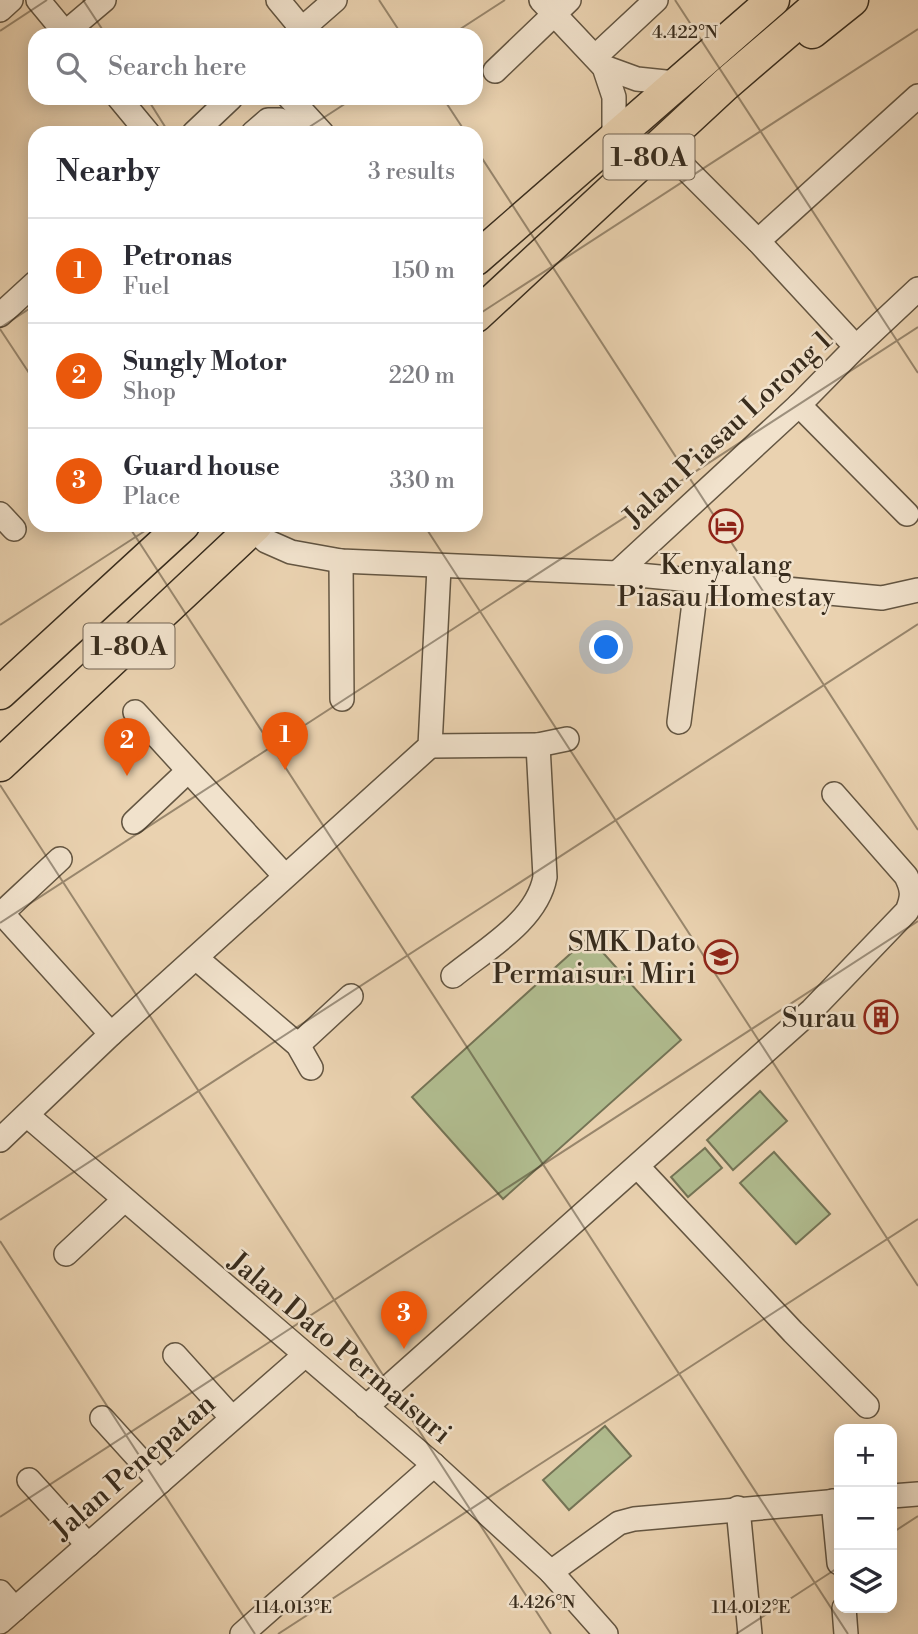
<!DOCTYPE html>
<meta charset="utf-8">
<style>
:root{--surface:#fff;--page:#f2f2f3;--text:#2b2b33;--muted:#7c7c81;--line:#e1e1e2;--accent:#ea580c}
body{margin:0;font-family:"Libre Bodoni",serif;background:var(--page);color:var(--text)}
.controls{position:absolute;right:21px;bottom:21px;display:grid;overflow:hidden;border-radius:14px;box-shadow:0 4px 18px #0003}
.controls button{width:63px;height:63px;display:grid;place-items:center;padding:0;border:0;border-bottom:2px solid var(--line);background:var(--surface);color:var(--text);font:35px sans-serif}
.you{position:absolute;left:607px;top:648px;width:24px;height:24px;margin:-18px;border:5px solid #fff;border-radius:50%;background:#1a73e8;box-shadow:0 0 0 10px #1a73e833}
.badge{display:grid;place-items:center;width:46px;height:46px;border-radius:50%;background:var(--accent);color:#fff;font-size:23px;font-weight:700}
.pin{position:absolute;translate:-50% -58px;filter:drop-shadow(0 2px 4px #0008)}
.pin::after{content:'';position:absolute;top:37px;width:24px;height:21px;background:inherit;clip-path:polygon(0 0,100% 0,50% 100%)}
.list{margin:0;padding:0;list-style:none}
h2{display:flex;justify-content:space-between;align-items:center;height:91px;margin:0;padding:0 28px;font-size:30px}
h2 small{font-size:23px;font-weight:400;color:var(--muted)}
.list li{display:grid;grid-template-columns:46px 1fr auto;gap:21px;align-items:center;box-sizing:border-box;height:105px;padding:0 28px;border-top:2px solid var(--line)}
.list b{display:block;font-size:26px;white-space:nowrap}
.list p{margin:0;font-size:23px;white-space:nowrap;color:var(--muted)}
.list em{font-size:23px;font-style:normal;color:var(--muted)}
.icon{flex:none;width:38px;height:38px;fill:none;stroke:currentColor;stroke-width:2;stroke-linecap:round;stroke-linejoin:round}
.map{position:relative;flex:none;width:918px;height:1634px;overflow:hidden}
.search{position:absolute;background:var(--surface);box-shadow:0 4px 18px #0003;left:28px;top:28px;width:455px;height:77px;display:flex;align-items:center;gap:18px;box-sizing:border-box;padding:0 24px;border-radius:21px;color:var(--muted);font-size:26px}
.panel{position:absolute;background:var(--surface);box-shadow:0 4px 18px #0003;left:28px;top:126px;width:455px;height:406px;border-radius:21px}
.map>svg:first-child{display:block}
.green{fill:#b1bd90;stroke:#747456;stroke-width:2}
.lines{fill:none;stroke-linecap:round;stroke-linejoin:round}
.minor-casing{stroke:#645642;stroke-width:26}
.highway-casing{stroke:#382c1d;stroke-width:35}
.minor{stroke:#f1e2cc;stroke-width:23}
.highway{stroke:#ead2b0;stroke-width:32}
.ticks{fill:none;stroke:#382c1d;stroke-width:2;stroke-opacity:0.45}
.labels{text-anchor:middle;stroke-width:5;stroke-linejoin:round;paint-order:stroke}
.shield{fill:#f1e2cc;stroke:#706352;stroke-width:2}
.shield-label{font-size:26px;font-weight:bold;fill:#382c1d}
.street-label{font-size:28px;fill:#382c1d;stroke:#f1e2cc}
.poi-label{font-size:28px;fill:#382c1d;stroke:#f1e2cc;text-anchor:end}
.ticks-label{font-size:18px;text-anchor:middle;fill:#382c1d;stroke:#f1e2cc;stroke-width:5;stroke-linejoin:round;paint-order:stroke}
</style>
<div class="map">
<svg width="918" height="1634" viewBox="0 0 918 1634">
<rect width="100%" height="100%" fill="#ead2b0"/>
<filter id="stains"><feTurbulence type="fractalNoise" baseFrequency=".00286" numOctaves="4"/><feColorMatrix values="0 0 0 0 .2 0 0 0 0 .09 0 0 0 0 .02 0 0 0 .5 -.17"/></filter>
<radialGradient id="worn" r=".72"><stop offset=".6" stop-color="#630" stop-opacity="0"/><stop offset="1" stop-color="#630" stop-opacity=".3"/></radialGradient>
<!-- green -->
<g class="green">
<path d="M589 937 681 1040 503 1199 412 1097Z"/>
<path d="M760 1091 787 1121 733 1170 707 1140Z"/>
<path d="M705 1148 722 1168 688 1197 671 1177Z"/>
<path d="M774 1152 830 1214 796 1244 740 1183Z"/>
<path d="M605 1426 631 1456 569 1510 543 1480Z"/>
</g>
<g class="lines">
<defs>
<g id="minor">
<path d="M38 0 67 35"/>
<path d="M278 0 302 29"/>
<path d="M541 0 604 67 614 97V136"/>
<path d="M0 10 11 0"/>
<path d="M65 33 104 0"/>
<path d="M295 35 335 0"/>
<path d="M596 56 656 0"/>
<path d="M604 67 637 79 675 83"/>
<path d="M495 71 569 0"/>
<path d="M119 98 148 133"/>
<path d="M290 98 322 133"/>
<path d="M194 133 231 98"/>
<path d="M253 133 268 120H280L292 133"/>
<path d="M758 241 918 96"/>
<path d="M0 315 35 283"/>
<path d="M856 347 918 289"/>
<path d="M799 405 907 514"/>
<path d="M0 514 14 529"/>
<path d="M252 529 266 541 291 552 341 561 617 573 882 598 918 590"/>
<path d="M341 561 342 699"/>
<path d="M617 573 799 405 856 347 758 241 662 145"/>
<path d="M135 712 284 875"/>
<path d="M679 722 697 579"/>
<path d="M538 745 567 739"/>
<path d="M430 746 538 745 545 877C537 921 486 949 453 976"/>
<path d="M134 822 188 771"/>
<path d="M0 911 111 1034"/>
<path d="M2 913 60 859"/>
<path d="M196 958 298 1045 311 1068"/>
<path d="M298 1045 351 996"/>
<path d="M28 1116 434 1465 551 1572 606 1634"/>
<path d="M0 1140 111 1034 430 746 439 568"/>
<path d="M638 1167 793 1332 867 1406"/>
<path d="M66 1254 124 1200"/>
<path d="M175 1355 232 1418"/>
<path d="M366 1407 812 1010 907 911C913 897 913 890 906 876L834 794"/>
<path d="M102 1418 160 1482"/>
<path d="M29 1480 88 1545"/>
<path d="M892 1496 918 1494"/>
<path d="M833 1501 839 1563"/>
<path d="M738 1508 750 1634"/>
<path d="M551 1572 619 1523 634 1519 839 1501"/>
<path d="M0 1592 15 1609"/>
<path d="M844 1608 846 1634"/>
<path d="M0 1622 305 1355"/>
<path d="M242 1634 434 1465"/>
</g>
<g id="highway">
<path d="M812 32 852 0"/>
<path d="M476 259 773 0"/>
<path d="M476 316 725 85 824 0"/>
<path d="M0 693 183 525"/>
<path d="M0 765 256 525"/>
</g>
</defs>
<!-- minor casing -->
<use href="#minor" class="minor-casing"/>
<!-- highway casing -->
<use href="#highway" class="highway-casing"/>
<!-- minor -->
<use href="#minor" class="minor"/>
<!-- highway -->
<use href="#highway" class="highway"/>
</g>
<!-- ticks -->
<path class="ticks" d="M83 0 106 35M379 0 402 35M675 0 918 373M0 31 47 0M451 35 505 0M147 98 169 133M443 98 466 133M300 133 354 98M476 149 918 830M476 316 918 29M0 328 35 305M0 329 35 382M128 525 848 1634M424 525 918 1286M0 625 154 525M0 785 551 1634M0 923 918 327M0 1220 918 624M0 1241 255 1634M0 1517 918 921M892 1533 918 1516M278 1634 918 1219M736 1634 839 1567"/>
<!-- icons -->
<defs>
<symbol id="hotel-ring" viewBox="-11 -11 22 22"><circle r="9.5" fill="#f1e2cc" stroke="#8f2418" stroke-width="1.5"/><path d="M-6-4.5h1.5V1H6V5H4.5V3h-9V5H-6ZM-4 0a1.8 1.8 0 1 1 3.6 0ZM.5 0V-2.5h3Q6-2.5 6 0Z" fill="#8f2418"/></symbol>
<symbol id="school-ring" viewBox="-11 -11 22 22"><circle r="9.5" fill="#f1e2cc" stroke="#8f2418" stroke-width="1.5"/><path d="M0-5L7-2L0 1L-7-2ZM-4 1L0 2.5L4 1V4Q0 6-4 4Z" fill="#8f2418"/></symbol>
<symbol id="building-ring" viewBox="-11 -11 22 22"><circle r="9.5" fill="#f1e2cc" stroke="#8f2418" stroke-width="1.5"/><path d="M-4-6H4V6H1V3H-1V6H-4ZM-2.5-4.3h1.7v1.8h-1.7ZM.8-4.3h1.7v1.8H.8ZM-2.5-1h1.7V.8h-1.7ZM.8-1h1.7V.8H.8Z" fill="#8f2418"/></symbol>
</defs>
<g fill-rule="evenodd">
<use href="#hotel-ring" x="707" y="507" width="38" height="38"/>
<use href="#school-ring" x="702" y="938" width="38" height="38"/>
<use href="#building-ring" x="862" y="998" width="38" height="38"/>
</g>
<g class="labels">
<!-- shield labels -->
<g class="shield">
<rect x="603.5" y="134.5" width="91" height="45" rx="5"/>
<rect x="83.5" y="623.5" width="91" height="45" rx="5"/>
</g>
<g class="shield-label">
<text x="649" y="166">1-80A</text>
<text x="129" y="655">1-80A</text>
</g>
<!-- street labels -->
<g class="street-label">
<text transform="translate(727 428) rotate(-43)" y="10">Jalan Piasau Lorong 1</text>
<text transform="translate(341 1347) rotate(40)" y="10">Jalan Dato Permaisuri</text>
<text transform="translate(133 1466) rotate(-41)" y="10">Jalan Penepatan</text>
</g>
<!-- poi labels -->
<g class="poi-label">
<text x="726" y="574" text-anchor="middle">Kenyalang<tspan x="726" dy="32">Piasau Homestay</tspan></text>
<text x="696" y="951">SMK Dato<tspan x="696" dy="32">Permaisuri Miri</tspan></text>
<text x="856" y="1027">Surau</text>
</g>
</g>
<g class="ticks-label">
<text x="685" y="38">4.422°N</text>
<text x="542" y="1608">4.426°N</text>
<text x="293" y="1613">114.013°E</text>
<text x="751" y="1613">114.012°E</text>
</g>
<rect width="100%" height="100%" filter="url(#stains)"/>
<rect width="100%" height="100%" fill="url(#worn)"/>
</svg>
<div class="controls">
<button>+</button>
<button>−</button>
<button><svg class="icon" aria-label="layers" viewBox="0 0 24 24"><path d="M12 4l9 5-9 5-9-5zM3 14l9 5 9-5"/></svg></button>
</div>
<div class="you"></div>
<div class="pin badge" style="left:285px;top:770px">1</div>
<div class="pin badge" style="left:127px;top:776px">2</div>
<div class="pin badge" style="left:404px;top:1349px">3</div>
<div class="search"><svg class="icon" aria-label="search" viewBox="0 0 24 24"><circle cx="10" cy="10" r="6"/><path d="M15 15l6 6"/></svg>Search here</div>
<section class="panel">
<h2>Nearby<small>3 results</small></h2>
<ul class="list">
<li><span class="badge">1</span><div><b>Petronas</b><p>Fuel</p></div><em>150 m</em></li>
<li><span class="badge">2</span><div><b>Sungly Motor</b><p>Shop</p></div><em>220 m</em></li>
<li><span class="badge">3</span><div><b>Guard house</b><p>Place</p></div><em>330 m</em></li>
</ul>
</section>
</div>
